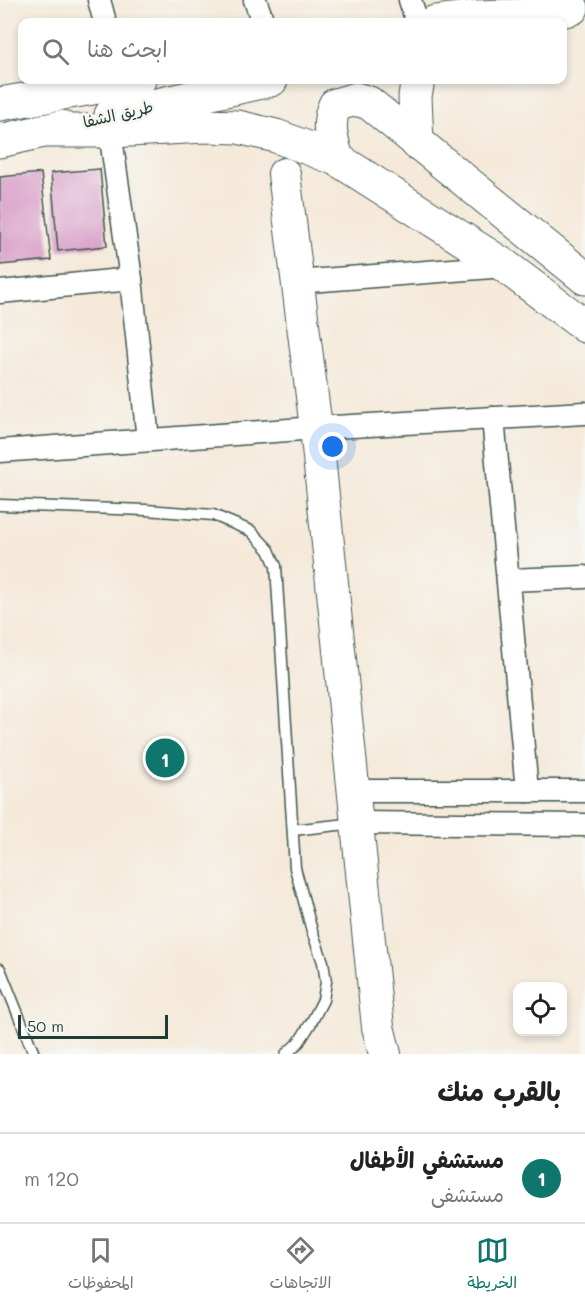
<!DOCTYPE html>
<html lang="ar">
<meta charset="utf-8">
<style>
:root{--surface:#fff;--page:#f6f6f6;--text:#222;--muted:#767676;--line:#e0e0e0;--accent:#0f766e}
body{margin:0;font-family:Mali,"Playpen Sans Arabic",sans-serif;background:var(--page);color:var(--text);direction:rtl}
.controls{position:absolute;right:18px;bottom:18px;display:grid;overflow:hidden;border-radius:12px;box-shadow:0 3px 9px #0003}
.controls button{width:54px;height:54px;display:grid;place-items:center;padding:0;border:0;border-bottom:2px solid var(--line);background:var(--surface);color:var(--text);font:30px sans-serif}
.scale{position:absolute;left:18px;bottom:15px;width:150px;box-sizing:border-box;padding-left:6px;border:3px solid #1f3d34;border-top:0;font-size:16px;line-height:21px;white-space:nowrap;color:#1f3d34;-webkit-text-stroke:4px #f6f6f2;paint-order:stroke}
.you{position:absolute;left:333px;top:447px;width:21px;height:21px;margin:-15px;border:4px solid #fff;border-radius:50%;background:#1a73e8;box-shadow:0 0 0 9px #1a73e833}
.badge{display:grid;place-items:center;width:39px;height:39px;border-radius:50%;background:var(--accent);color:#fff;font-size:20px;font-weight:700}
.pin{position:absolute;translate:-50% -50%;border:3px solid #fff;box-shadow:0 2px 6px #0006}
.list{margin:0;padding:0;list-style:none}
h2{display:flex;justify-content:space-between;align-items:center;height:78px;margin:0;padding:0 24px;font-size:26px}
h2 small{font-size:20px;font-weight:400;color:var(--muted)}
.list li{display:grid;grid-template-columns:39px 1fr auto;gap:18px;align-items:center;box-sizing:border-box;height:90px;padding:0 24px;border-top:2px solid var(--line)}
.list b{display:block;font-size:22px;white-space:nowrap}
.list p{margin:0;font-size:20px;white-space:nowrap;color:var(--muted)}
.list em{font-size:20px;font-style:normal;color:var(--muted)}
.icon{flex:none;width:33px;height:33px;fill:none;stroke:currentColor;stroke-width:2;stroke-linecap:round;stroke-linejoin:round}
.map{position:relative;flex:none;width:585px;height:1054px;overflow:hidden;direction:ltr}
.search{position:absolute;background:var(--surface);box-shadow:0 3px 9px #0003;left:18px;right:18px;top:18px;height:66px;display:flex;align-items:center;gap:15px;box-sizing:border-box;padding:0 21px;border-radius:12px;color:var(--muted);font-size:22px}
.sheet{height:168px;background:var(--surface)}
nav{display:flex;justify-content:space-around;align-items:center;box-sizing:border-box;height:84px;border-top:2px solid var(--line);background:var(--surface);font-size:16px;color:var(--muted)}
nav a{display:grid;justify-items:center;gap:3px}
nav .on{color:var(--accent)}
.map>svg:first-child{display:block}
.building{fill:#d491c2}
.lines{fill:none;stroke-linecap:round;stroke-linejoin:round}
.lane-casing{stroke:#3f574d;stroke-width:13}
.street-casing{stroke:#3f574d;stroke-width:25}
.secondary-casing{stroke:#3f574d;stroke-width:34}
.primary-casing{stroke:#3f574d;stroke-width:35}
.lane{stroke:#fff;stroke-width:10}
.street{stroke:#fff;stroke-width:22}
.secondary{stroke:#fff;stroke-width:32}
.primary{stroke:#fff;stroke-width:33}
.labels{text-anchor:middle;stroke-width:6;stroke-linejoin:round;paint-order:stroke}
.street-label{font-size:16px;fill:#1f3d34;stroke:#f6f6f2}
</style>
<div class="map">
<svg width="585" height="1054" viewBox="0 0 585 1054">
<rect width="100%" height="100%" fill="#f6f6f2"/>
<filter id="ink" filterUnits="userSpaceOnUse"><feTurbulence type="fractalNoise" baseFrequency=".0167" numOctaves="2"/><feDisplacementMap in="SourceGraphic" scale="12" xChannelSelector="R" yChannelSelector="G"/><feConvolveMatrix kernelMatrix="1 2 1 2 8 2 1 2 1" color-interpolation-filters="sRGB"/></filter>
<filter id="wash" filterUnits="userSpaceOnUse"><feTurbulence type="fractalNoise" baseFrequency=".008" numOctaves="4" result="noise"/><feDisplacementMap in="SourceGraphic" scale="24" xChannelSelector="R" yChannelSelector="G"/><feGaussianBlur stdDeviation="1.35" result="paint"/><feColorMatrix in="noise" values="0 0 0 0 0 0 0 0 0 0 0 0 0 0 0 0 0 1.4 0 .05"/><feComposite in="paint" operator="in"/></filter>
<g filter="url(#wash)">
<rect width="100%" height="100%" fill="#f5e9d9"/>
<g id="blocks">
<!-- building -->
<g class="building">
<path d="M100 169 107 246 58 251 51 173Z"/>
<path d="M41 173 51 260 0 265V177Z"/>
</g>
</g>
</g>
<g filter="url(#ink)">
<use href="#blocks" fill-opacity="0" stroke="#3f574d" stroke-width="1.5"/>
<g class="lines">
<defs>
<g id="lane">
<path d="M0 505 146 510 213 515 251 531 269 550 276 566 295 868 312 931 323 962 326 982 323 1000 311 1023 299 1042 286 1054"/>
<path d="M293 830 355 823"/>
<path d="M0 969 34 1054"/>
</g>
<g id="street">
<path d="M99 0 105 22"/>
<path d="M255 0 263 22"/>
<path d="M410 0 417 22"/>
<path d="M110 131 131 279 148 440"/>
<path d="M296 282 505 266"/>
<path d="M0 292 131 279"/>
<path d="M493 418 527 791"/>
<path d="M0 451 316 428 585 413"/>
<path d="M508 580 585 577"/>
<path d="M354 791H585"/>
<path d="M357 823 585 825"/>
</g>
<path id="secondary" d="M284 174 316 428 378 1027 385 1054"/>
<g id="primary">
<path d="M523 21 572 8"/>
<path d="M435 22 474 17 543 15"/>
<path d="M0 104 139 80"/>
<path d="M111 115 271 80"/>
<path d="M41 131H110L206 126 238 127 276 136 337 159 505 266 585 326"/>
<path d="M0 141 61 127"/>
<path d="M417 143 415 96 418 80"/>
<path d="M337 159C332 140 326 124 335 105L356 99 369 103 585 278"/>
</g>
</defs>
<!-- lane casing -->
<use href="#lane" class="lane-casing"/>
<!-- street casing -->
<use href="#street" class="street-casing"/>
<!-- secondary casing -->
<use href="#secondary" class="secondary-casing"/>
<!-- primary casing -->
<use href="#primary" class="primary-casing"/>
<!-- lane -->
<use href="#lane" class="lane"/>
<!-- street -->
<use href="#street" class="street"/>
<!-- secondary -->
<use href="#secondary" class="secondary"/>
<!-- primary -->
<use href="#primary" class="primary"/>
</g>
</g>
<g class="labels">
<!-- street labels -->
<g class="street-label">
<text transform="translate(118 114) rotate(-13)" y="6">طريق الشفا</text>
</g>
</g>
</svg>
<div class="controls">
<button><svg class="icon" aria-label="locate" viewBox="0 0 24 24"><circle cx="12" cy="12" r="6"/><path d="M12 2v4M12 18v4M2 12h4M18 12h4"/></svg></button>
</div>
<div class="scale">50 m</div>
<div class="you"></div>
<div class="pin badge" style="left:165px;top:758px">1</div>
<div class="search"><svg class="icon" aria-label="search" viewBox="0 0 24 24"><circle cx="10" cy="10" r="6"/><path d="M15 15l6 6"/></svg>ابحث هنا</div>
</div>
<section class="sheet">
<h2>بالقرب منك<small></small></h2>
<ul class="list">
<li><span class="badge">1</span><div><b>مستشفي الأطفال</b><p>مستشفى</p></div><em>120 m</em></li>
</ul>
</section>
<nav>
<a class="on"><svg class="icon" aria-label="map" viewBox="0 0 24 24"><path d="M3 6l6-2 6 2 6-2v14l-6 2-6-2-6 2zM9 4v14M15 6v14"/></svg>الخريطة</a>
<a><svg class="icon" aria-label="directions" viewBox="0 0 24 24"><path d="M12 3l9 9-9 9-9-9zM9 14v-3h6M13 9l2 2-2 2"/></svg>الاتجاهات</a>
<a><svg class="icon" aria-label="saved" viewBox="0 0 24 24"><path d="M7 4h10v16l-5-4-5 4z"/></svg>المحفوظات</a>
</nav>
